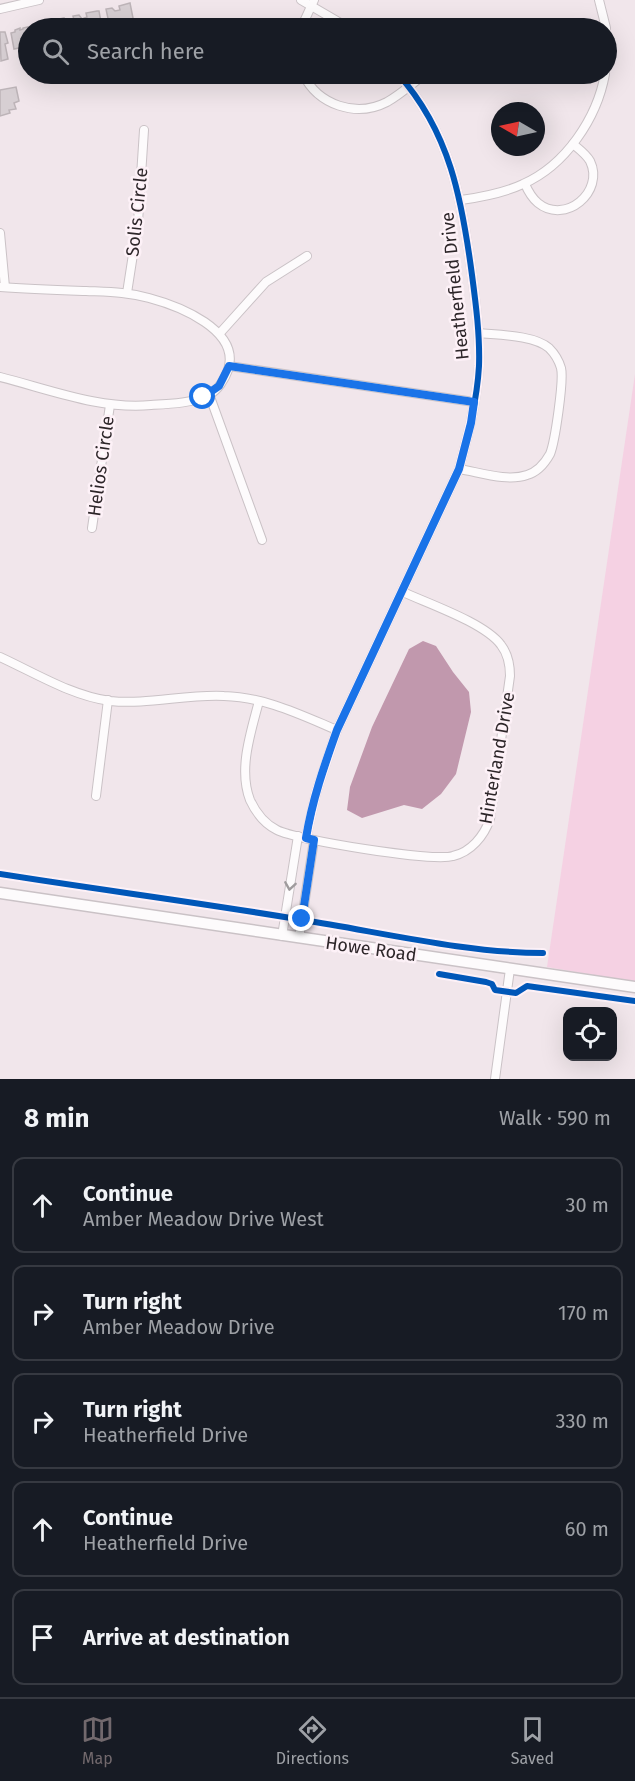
<!DOCTYPE html>
<meta charset="utf-8">
<style>
:root{--surface:#171b24;--page:#242831;--text:#f1f3f6;--muted:#9ea1a6;--line:#363941;--accent:#72696d}
body{margin:0;font-family:"Fira Sans",sans-serif;background:var(--page);color:var(--text)}
.controls{position:absolute;right:18px;bottom:18px;display:grid;overflow:hidden;border-radius:12px;box-shadow:0 6px 24px #0002}
.controls button{width:54px;height:54px;display:grid;place-items:center;padding:0;border:0;border-bottom:2px solid var(--line);background:var(--surface);color:var(--text);font:30px sans-serif}
.compass{position:absolute;left:491px;top:102px;width:54px;height:54px;border-radius:50%;background:var(--surface);box-shadow:0 6px 24px #0002;rotate:279deg}
.stop{position:absolute;width:18px;height:18px;margin:-14px;border:4px solid #1a73e8;border-radius:50%;background:#fff}
.stop.end{background:#1a73e8;border-color:#fff;box-shadow:0 2px 6px #0008}
.list{margin:0;padding:0;list-style:none}
h2{display:flex;justify-content:space-between;align-items:center;height:78px;margin:0;padding:0 24px;font-size:26px}
h2 small{font-size:20px;font-weight:400;color:var(--muted)}
.list li{display:grid;grid-template-columns:39px 1fr auto;gap:18px;align-items:center;box-sizing:border-box;height:96px;margin:0 12px 12px;padding:0 12px;border:2px solid var(--line);border-radius:12px}
.list b{display:block;font-size:22px;white-space:nowrap}
.list p{margin:0;font-size:20px;white-space:nowrap;color:var(--muted)}
.list em{font-size:20px;font-style:normal;color:var(--muted)}
.icon{flex:none;width:33px;height:33px;fill:none;stroke:currentColor;stroke-width:2;stroke-linecap:round;stroke-linejoin:round}
.map{position:relative;flex:none;width:635px;height:1079px;overflow:hidden}
.search{position:absolute;background:var(--surface);box-shadow:0 6px 24px #0002;left:18px;right:18px;top:18px;height:66px;display:flex;align-items:center;gap:15px;box-sizing:border-box;padding:0 21px;border-radius:33px;color:var(--muted);font-size:22px}
.sheet{height:618px;background:var(--surface)}
nav{display:flex;justify-content:space-around;align-items:center;box-sizing:border-box;height:84px;border-top:2px solid var(--line);background:var(--surface);font-size:16px;color:var(--muted)}
nav a{display:grid;justify-items:center;gap:3px}
nav .on{color:var(--accent)}
.map>svg:first-child{display:block}
.green{fill:#f5d1e3}
.water{fill:#c198ad}
.building{fill:#d7cfd3;stroke:#bdb4b8;stroke-width:1.5}
.lines{fill:none;stroke-linecap:round;stroke-linejoin:round}
.minor-casing{stroke:#cac2c6;stroke-width:10}
.tertiary-casing{stroke:#cac2c6;stroke-width:13}
.minor{stroke:#fdfbfc;stroke-width:8}
.tertiary{stroke:#fdfbfc;stroke-width:10}
.cycleway-casing{stroke:#fdf1f7;stroke-width:10}
.cycleway{stroke:#0057b8;stroke-width:6}
.oneway{stroke:#9f9b9d}
.route{stroke:#1a73e8;stroke-width:8}
.labels{text-anchor:middle;stroke-width:5;stroke-linejoin:round;paint-order:stroke}
.street-label{font-size:18px;fill:#2d2629;stroke:#fdf1f7}
</style>
<div class="map">
<svg width="635" height="1079" viewBox="0 0 635 1079">
<rect width="100%" height="100%" fill="#f1e6eb"/>
<!-- green -->
<path class="green" d="M635 374V982L547 967Z"/>
<!-- water -->
<path class="water" d="M423 641 436 646 453 672 469 692 471 712 456 774 441 794 422 809 404 805 362 818 347 810 350 787 372 727 409 649Z"/>
<!-- building -->
<g class="building">
<path d="M130 3 135 28H110L106 9 112 8 115 11 120 10 119 6Z"/>
<path d="M97 11H99L102 28H76L73 16 79 15 82 19 87 17 86 13Z"/>
<path d="M64 18 66 28H43L42 26H45L44 22 53 20 55 24 54 20Z"/>
<path d="M36 25V28H28V46L14 49 11 33 15 32V30L20 28V30L23 29V28Z"/>
<path d="M0 32H5L8 43 5 44 8 59 1 61Z"/>
<path d="M16 87 19 101 14 103 16 109 9 110 10 113 0 116V90Z"/>
</g>
<g class="lines">
<defs>
<g id="minor">
<path d="M301 0 349 28"/>
<path d="M599 0 606 28"/>
<path d="M0 9 39 0"/>
<path d="M301 28 314 0"/>
<path d="M606 36V63"/>
<path d="M303 74C318 105 356 118 387 102 401 94 413 83 425 74"/>
<path d="M525 184C528 191 532 198 538 203 565 225 605 192 590 161 586 154 579 149 573 144"/>
<path d="M461 200C482 197 504 193 523 184 566 165 597 118 605 74"/>
<path d="M0 233 5 287"/>
<path d="M0 287C29 289 58 290 86 291 108 292 128 292 149 298 179 306 241 330 228 370 225 379 218 390 209 395 194 403 169 404 151 405 101 410 48 389 0 377"/>
<path d="M127 293 138 222 144 130"/>
<path d="M220 333 266 282 307 256"/>
<path d="M229 366 474 402"/>
<path d="M209 394 262 540"/>
<path d="M459 469C479 472 507 482 527 475 537 472 545 463 550 454 555 442 564 380 561 368 559 361 554 353 549 348 534 335 498 335 479 333"/>
<path d="M92 528 110 405"/>
<path d="M0 657C35 673 72 696 110 701 148 705 186 694 224 696 265 697 301 715 337 730"/>
<path d="M259 701C251 732 238 769 250 800 256 813 265 824 277 830 296 840 433 862 453 856 471 852 484 836 490 819L510 676C510 665 508 654 501 645 485 623 429 604 403 592"/>
<path d="M96 796 108 700"/>
<path d="M306 838 316 793 337 730 459 469C468 435 477 401 479 366 480 336 476 305 472 275 462 200 450 132 398 74"/>
<path d="M282 936 298 836"/>
<path d="M299 938 314 840"/>
<path d="M495 1079 510 969"/>
</g>
<path id="tertiary" d="M0 893 635 987"/>
</defs>
<!-- minor casing -->
<use href="#minor" class="minor-casing"/>
<!-- tertiary casing -->
<use href="#tertiary" class="tertiary-casing"/>
<!-- minor -->
<use href="#minor" class="minor"/>
<!-- tertiary -->
<use href="#tertiary" class="tertiary"/>
<defs>
<g id="cycleway">
<path d="M306 838 316 793 337 730 459 469C468 435 477 401 479 366 480 336 476 305 472 275 462 200 450 132 398 74"/>
<path d="M0 874C101 890 202 903 303 920 380 932 466 953 543 953"/>
<path d="M439 974 486 982 492 984 495 990 516 993 527 986 635 1001"/>
</g>
</defs>
<!-- cycleway casing -->
<use href="#cycleway" class="cycleway-casing"/>
<!-- cycleway -->
<use href="#cycleway" class="cycleway"/>
</g>
<!-- one-way arrows -->
<defs><path id="oneway-chevron" d="M-2-3.5L2.5 0L-2 3.5" fill="none" stroke-width="1.6" stroke-linecap="round" stroke-linejoin="round" transform="scale(1.5)"/></defs>
<use class="oneway" href="#oneway-chevron" transform="translate(290 886) rotate(99)"/>
<g class="lines">
<!-- route -->
<path class="route" d="M203 397 219 386 229 366 474 402 471 423 459 469 337 730C324 766 312 801 306 838L314 840 302 919"/>
</g>
<g class="labels">
<!-- street labels -->
<g class="street-label">
<text transform="translate(137 212) rotate(-84)" y="6">Solis Circle</text>
<text transform="translate(455 286) rotate(-96)" y="6">Heatherfield Drive</text>
<text transform="translate(101 466) rotate(-82)" y="6">Helios Circle</text>
<text transform="translate(497 758) rotate(-80)" y="6">Hinterland Drive</text>
<text transform="translate(371 949) rotate(8)" y="6">Howe Road</text>
</g>
</g>
</svg>
<div class="controls">
<button><svg class="icon" aria-label="locate" viewBox="0 0 24 24"><circle cx="12" cy="12" r="6"/><path d="M12 2v4M12 18v4M2 12h4M18 12h4"/></svg></button>
</div>
<svg class="compass" viewBox="-18 -18 36 36"><path d="M0-13l5 13h-10z" fill="#e53935"/><path d="M0 13l5-13h-10z" fill="#9ea1a6"/></svg>
<div class="stop" style="left:203px;top:397px"></div>
<div class="stop end" style="left:302px;top:919px"></div>
<div class="search"><svg class="icon" aria-label="search" viewBox="0 0 24 24"><circle cx="10" cy="10" r="6"/><path d="M15 15l6 6"/></svg>Search here</div>
</div>
<section class="sheet">
<h2>8 min<small>Walk · 590 m</small></h2>
<ul class="list">
<li><svg class="icon" aria-label="ahead" viewBox="0 0 24 24"><path d="M12 20V5M6 11l6-6 6 6"/></svg><div><b>Continue</b><p>Amber Meadow Drive West</p></div><em>30 m</em></li>
<li><svg class="icon" aria-label="right" viewBox="0 0 24 24"><path d="M7 20v-9h11M14 6l5 5-5 5"/></svg><div><b>Turn right</b><p>Amber Meadow Drive</p></div><em>170 m</em></li>
<li><svg class="icon" aria-label="right" viewBox="0 0 24 24"><path d="M7 20v-9h11M14 6l5 5-5 5"/></svg><div><b>Turn right</b><p>Heatherfield Drive</p></div><em>330 m</em></li>
<li><svg class="icon" aria-label="ahead" viewBox="0 0 24 24"><path d="M12 20V5M6 11l6-6 6 6"/></svg><div><b>Continue</b><p>Heatherfield Drive</p></div><em>60 m</em></li>
<li><svg class="icon" aria-label="arrive" viewBox="0 0 24 24"><path d="M6 21V4h12l-3 4 3 4H6"/></svg><div><b>Arrive at destination</b></div></li>
</ul>
</section>
<nav>
<a class="on"><svg class="icon" aria-label="map" viewBox="0 0 24 24"><path d="M3 6l6-2 6 2 6-2v14l-6 2-6-2-6 2zM9 4v14M15 6v14"/></svg>Map</a>
<a><svg class="icon" aria-label="directions" viewBox="0 0 24 24"><path d="M12 3l9 9-9 9-9-9zM9 14v-3h6M13 9l2 2-2 2"/></svg>Directions</a>
<a><svg class="icon" aria-label="saved" viewBox="0 0 24 24"><path d="M7 4h10v16l-5-4-5 4z"/></svg>Saved</a>
</nav>
